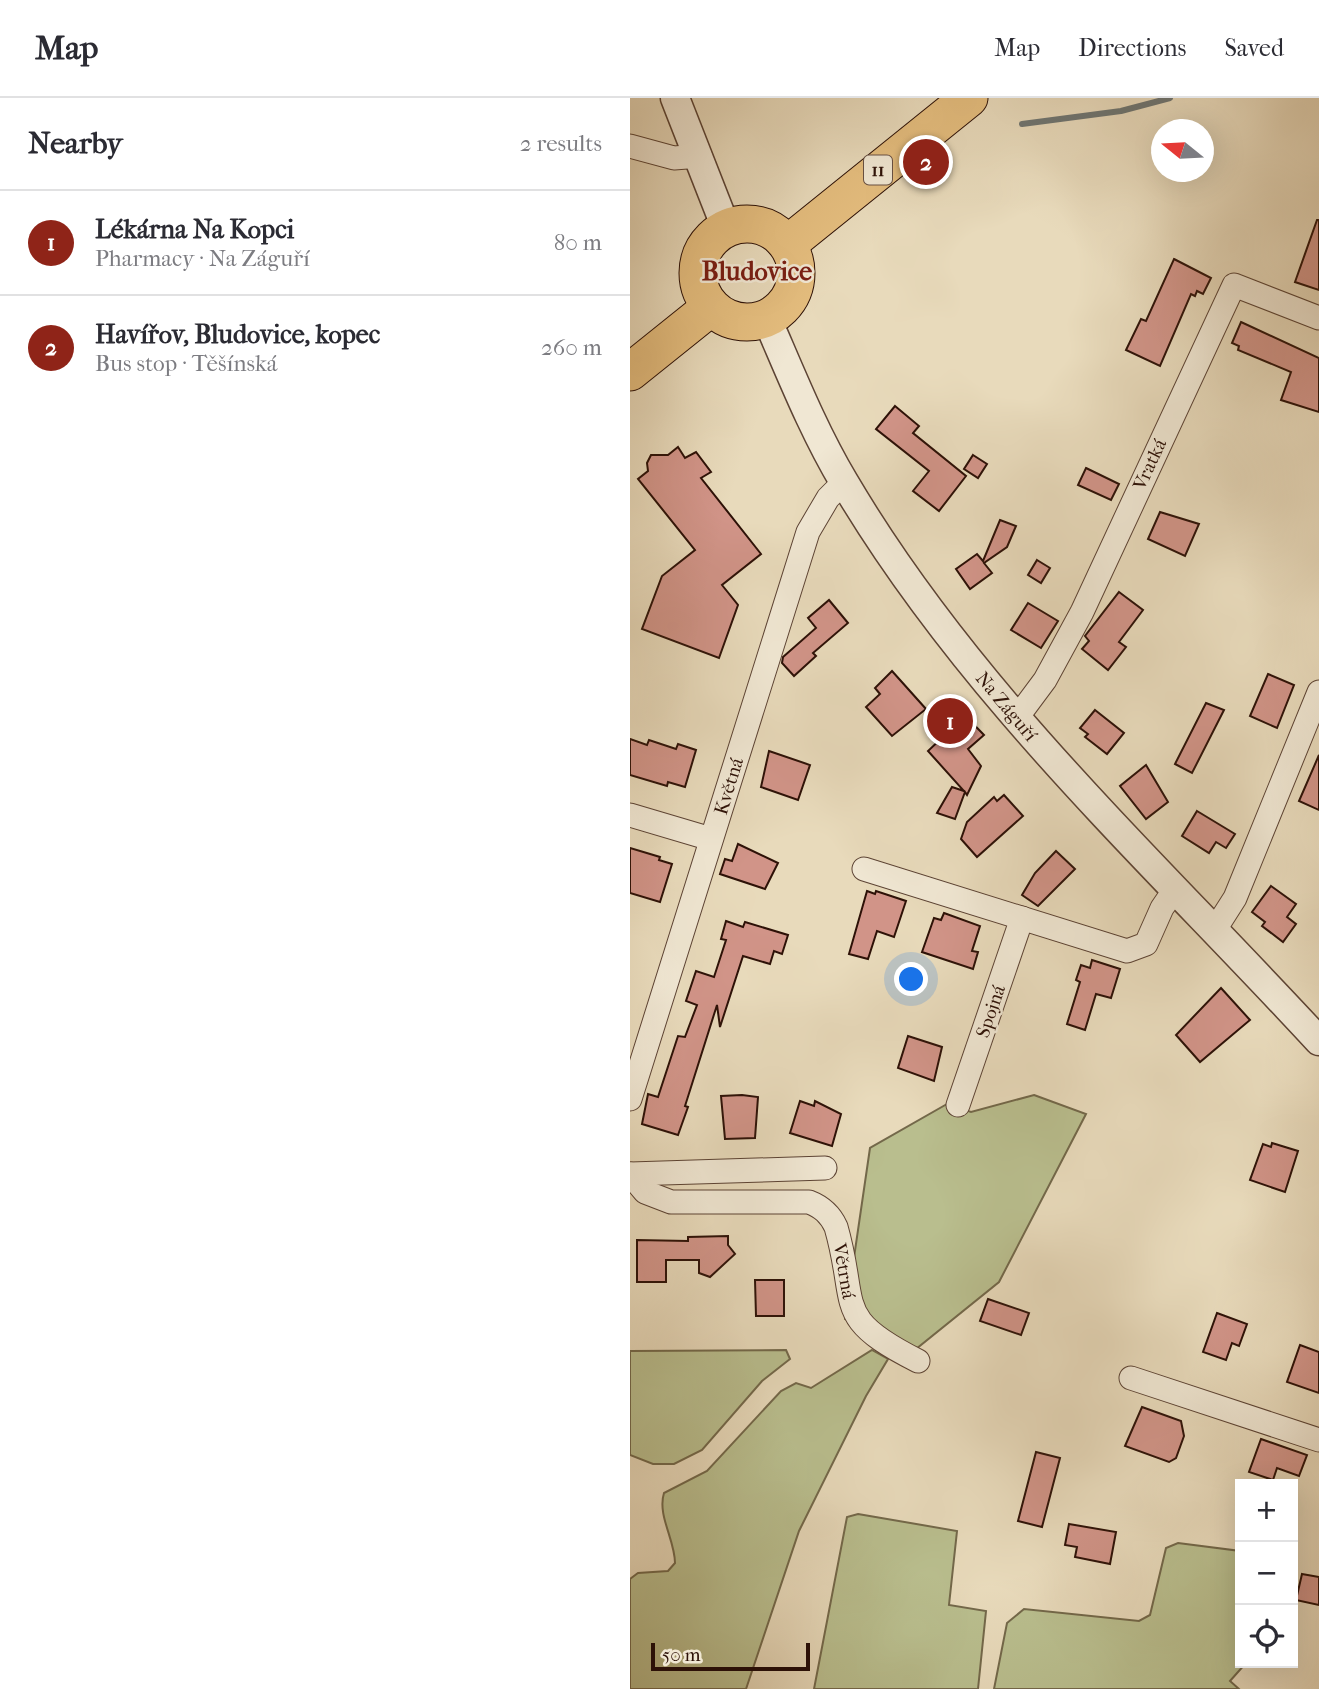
<!DOCTYPE html>
<meta charset="utf-8">
<style>
:root{--surface:#fff;--page:#f7f7f7;--text:#2b2b33;--muted:#7c7c81;--line:#e1e1e2;--accent:#8f2418}
body{margin:0;font-family:"IM FELL French Canon",serif;background:var(--page);color:var(--text)}
.controls{position:absolute;right:21px;bottom:21px;display:grid;overflow:hidden;border-radius:0px;box-shadow:0 7px 28px #0002}
.controls button{width:63px;height:63px;display:grid;place-items:center;padding:0;border:0;border-bottom:2px solid var(--line);background:var(--surface);color:var(--text);font:35px sans-serif}
.compass{position:absolute;left:521px;top:21px;width:63px;height:63px;border-radius:50%;background:var(--surface);box-shadow:0 7px 28px #0002;rotate:288deg}
.scale{position:absolute;left:21px;bottom:18px;width:159px;box-sizing:border-box;padding-left:7px;border:4px solid #2d1107;border-top:0;font-size:19px;line-height:24px;white-space:nowrap;color:#2d1107;-webkit-text-stroke:5px #f0e7d3;paint-order:stroke}
.you{position:absolute;left:282px;top:882px;width:24px;height:24px;margin:-18px;border:5px solid #fff;border-radius:50%;background:#1a73e8;box-shadow:0 0 0 10px #1a73e833}
.badge{display:grid;place-items:center;width:46px;height:46px;border-radius:50%;background:var(--accent);color:#fff;font-size:23px;font-weight:700}
.pin{position:absolute;translate:-50% -50%;border:4px solid #fff;box-shadow:0 2px 7px #0006}
.list{margin:0;padding:0;list-style:none}
h2{display:flex;justify-content:space-between;align-items:center;height:91px;margin:0;padding:0 28px;font-size:30px}
h2 small{font-size:23px;font-weight:400;color:var(--muted)}
.list li{display:grid;grid-template-columns:46px 1fr auto;gap:21px;align-items:center;box-sizing:border-box;height:105px;padding:0 28px;border-top:2px solid var(--line)}
.list b{display:block;font-size:26px;white-space:nowrap}
.list p{margin:0;font-size:23px;white-space:nowrap;color:var(--muted)}
.list em{font-size:23px;font-style:normal;color:var(--muted)}
.icon{flex:none;width:38px;height:38px;fill:none;stroke:currentColor;stroke-width:2;stroke-linecap:round;stroke-linejoin:round}
.map{position:relative;flex:none;width:689px;height:1591px;overflow:hidden}
header{display:flex;align-items:center;gap:42px;box-sizing:border-box;height:98px;padding:0 35px;background:var(--surface);border-bottom:2px solid var(--line)}
header strong{font-size:33px}
nav{display:flex;gap:38px;margin-inline-start:auto;font-size:24px}
main{display:flex}
aside{flex:1;background:var(--surface)}
.map>svg:first-child{display:block}
.green{fill:#b9be8e;stroke:#73684a;stroke-width:2}
.lines{fill:none;stroke-linecap:round;stroke-linejoin:round}
.stream{stroke:#6e7572;stroke-width:6}
.building{fill:#d19488;stroke:#2d1107;stroke-width:2}
.minor-casing{stroke:#5c4334;stroke-width:25}
.tertiary-casing{stroke:#5c4334;stroke-width:31}
.primary-casing{stroke:#2d1107;stroke-width:39}
.minor{stroke:#f0e7d3;stroke-width:23}
.tertiary{stroke:#f0e7d3;stroke-width:28}
.primary{stroke:#e4bd7e;stroke-width:37}
.labels{text-anchor:middle;stroke-width:5;stroke-linejoin:round;paint-order:stroke}
.shield{fill:#f0e7d3;stroke:#685144;stroke-width:2}
.shield-label{font-size:18px;font-weight:bold;fill:#2d1107}
.street-label{font-size:19px;fill:#2d1107;stroke:#f0e7d3}
.district-label{font-size:26px;font-weight:bold;fill:#7a1f14;stroke:#f0e7d3}
</style>
<header>
<strong>Map</strong>
<nav><a>Map</a><a>Directions</a><a>Saved</a></nav>
</header>
<main>
<aside>
<h2>Nearby<small>2 results</small></h2>
<ul class="list">
<li><span class="badge">1</span><div><b>Lékárna Na Kopci</b><p>Pharmacy · Na Záguří</p></div><em>80 m</em></li>
<li><span class="badge">2</span><div><b>Havířov, Bludovice, kopec</b><p>Bus stop · Těšínská</p></div><em>260 m</em></li>
</ul>
</aside>
<div class="map">
<svg width="689" height="1591" viewBox="0 0 689 1591">
<rect width="100%" height="100%" fill="#e8dabb"/>
<filter id="stains"><feTurbulence type="fractalNoise" baseFrequency=".00286" numOctaves="4"/><feColorMatrix values="0 0 0 0 .2 0 0 0 0 .09 0 0 0 0 .02 0 0 0 .5 -.17"/></filter>
<radialGradient id="worn" r=".72"><stop offset=".6" stop-color="#630" stop-opacity="0"/><stop offset="1" stop-color="#630" stop-opacity=".3"/></radialGradient>
<!-- green -->
<g class="green">
<path d="M404 997 456 1016 369 1184 281 1255 215 1221 240 1050 317 1006 341 1014Z"/>
<path d="M156 1252 160 1261 132 1283 72 1352 44 1366H23L0 1357V1253Z"/>
<path d="M242 1252 258 1261 236 1298 169 1433 116 1591H0V1481L8 1475 38 1473 45 1465C45 1442 27 1417 34 1395L77 1373 151 1293 166 1285 181 1290Z"/>
<path d="M228 1416 327 1433 319 1507 356 1513 348 1591H184L217 1419Z"/>
<path d="M548 1445 610 1453V1565H616L600 1583 609 1591H364L377 1525 394 1511 509 1523 520 1517 536 1450Z"/>
</g>
<g class="lines">
<!-- stream -->
<path class="stream" d="M392 26 491 13 540 0"/>
</g>
<!-- building -->
<g class="building">
<path d="M687 122H689V192L665 184Z"/>
<path d="M544 161 581 180 573 196 567 193 565 198 561 196 530 268 496 252 511 221 516 223Z"/>
<path d="M611 224 689 260V314L651 302 661 274 608 252 609 248 602 245Z"/>
<path d="M265 308 289 328 283 335 336 378 309 413 283 393 299 373 246 331Z"/>
<path d="M48 349 55 360 66 354 81 374 71 380 131 456 92 487 108 507 89 560 12 531 32 478 65 452 8 381 18 373 17 365 21 357H38Z"/>
<path d="M343 357 357 366 348 380 334 371Z"/>
<path d="M456 370 489 386 481 402 448 387Z"/>
<path d="M530 414 569 426 555 458 518 441Z"/>
<path d="M370 422 386 428 377 449 354 465 362 475 340 491 326 471 347 456 353 463Z"/>
<path d="M407 462 420 470 411 485 398 477Z"/>
<path d="M489 494 513 512 489 544 496 549 478 572 452 551 459 543 455 538Z"/>
<path d="M199 502 218 525 183 555 186 558 164 578 152 565 153 559 186 530 178 520Z"/>
<path d="M398 505 428 523 411 550 381 532Z"/>
<path d="M262 573 296 611 262 638 236 609 250 596 245 590Z"/>
<path d="M638 576 664 587 647 630 620 618Z"/>
<path d="M321 603 354 637 338 651 351 668 337 697 335 694 325 721 307 715 322 689 334 693 298 653 315 637 300 622Z"/>
<path d="M576 605 594 612 562 675 545 666Z"/>
<path d="M465 612 494 635 477 656 455 639 458 636 450 630Z"/>
<path d="M0 641 17 647 19 642 46 651 48 646 66 652 55 689 38 684 37 688 0 677Z"/>
<path d="M139 653 180 667 168 702 131 689Z"/>
<path d="M689 657V712L669 703Z"/>
<path d="M516 667 538 704 516 721 490 688Z"/>
<path d="M374 697 393 718 347 759 331 741 337 724 364 699 367 703Z"/>
<path d="M567 713 605 736 596 750 586 744 579 755 552 738Z"/>
<path d="M108 746 148 765 135 791 90 776 95 761 102 763Z"/>
<path d="M0 750 30 759 29 762 42 766 30 804 0 795Z"/>
<path d="M426 753 445 771 408 808 392 797 405 775Z"/>
<path d="M641 788 666 806 657 819 666 826 653 844 632 828 635 824 622 814Z"/>
<path d="M237 793 245 796 246 793 276 803 264 839 247 833 238 861 219 856Z"/>
<path d="M314 815 350 828 342 853 348 854 343 871 292 854 304 820 311 822Z"/>
<path d="M96 823 113 829 115 824 158 837 152 856 144 853 140 866 113 858 90 929 87 907 55 1008 58 1009 48 1037 12 1026 18 996 28 999 48 938 55 939 67 907 56 903 66 873 84 879 96 842 91 841Z"/>
<path d="M462 862 490 871 481 900 466 896 455 932 437 926 450 884 446 882 451 867 460 870Z"/>
<path d="M591 890 620 922 570 964 546 937Z"/>
<path d="M278 938 312 949 304 983 268 970Z"/>
<path d="M112 997 128 999 125 1040 95 1041 91 998Z"/>
<path d="M170 1003 184 1008 185 1003 211 1016 202 1048 160 1035Z"/>
<path d="M642 1045 668 1053 655 1094 620 1082 633 1046 641 1049Z"/>
<path d="M98 1138V1147L105 1156 80 1179 69 1175V1162H36V1184H7V1142L58 1143V1139Z"/>
<path d="M125 1182H154V1218H126Z"/>
<path d="M358 1201 399 1215 391 1237 350 1223Z"/>
<path d="M587 1215 617 1226 609 1248 602 1245 596 1262 573 1254Z"/>
<path d="M670 1247 689 1254V1295L657 1284Z"/>
<path d="M512 1309 551 1323 554 1338 546 1360 539 1364 495 1348Z"/>
<path d="M631 1341 677 1357 669 1378 647 1370 643 1382 619 1374Z"/>
<path d="M406 1354 430 1360 412 1429 388 1423Z"/>
<path d="M439 1426 486 1434 480 1466 445 1459 447 1449 435 1447Z"/>
<path d="M672 1476 689 1479V1507L666 1502Z"/>
</g>
<g class="lines">
<defs>
<g id="minor">
<path d="M0 48 44 60 70 58"/>
<path d="M386 621 415 582 452 514 604 187 689 220"/>
<path d="M0 717 81 741"/>
<path d="M234 771 497 853 516 846 532 810 545 791"/>
<path d="M584 833 605 800 689 594"/>
<path d="M0 1001 178 434 198 400 214 384"/>
<path d="M328 1007 392 820"/>
<path d="M0 1076 15 1094 41 1104H179C192 1109 200 1116 206 1129 229 1209 201 1219 288 1263"/>
<path d="M0 1076 195 1070"/>
<path d="M501 1280 689 1342"/>
</g>
<g id="tertiary">
<path d="M45 0 96 130"/>
<path d="M137 221C161 276 183 332 214 384 339 596 523 763 689 943"/>
</g>
<g id="primary">
<circle cx="117" cy="175" r="49"/>
<path d="M158 146 339 0"/>
<path d="M0 274 81 209"/>
</g>
</defs>
<!-- minor casing -->
<use href="#minor" class="minor-casing"/>
<!-- tertiary casing -->
<use href="#tertiary" class="tertiary-casing"/>
<!-- primary casing -->
<use href="#primary" class="primary-casing"/>
<!-- minor -->
<use href="#minor" class="minor"/>
<!-- tertiary -->
<use href="#tertiary" class="tertiary"/>
<!-- primary -->
<use href="#primary" class="primary"/>
</g>
<g class="labels">
<!-- shield labels -->
<rect class="shield" x="234" y="57.5" width="28" height="29" rx="5"/>
<g class="shield-label">
<text x="248" y="78">11</text>
</g>
<!-- street labels -->
<g class="street-label">
<text transform="translate(519 366) rotate(-65)" y="7">Vratká</text>
<text transform="translate(377 608) rotate(50)" y="7">Na Záguří</text>
<text transform="translate(98 688) rotate(-73)" y="7">Květná</text>
<text transform="translate(360 913) rotate(-71)" y="7">Spojná</text>
<text transform="translate(215 1173) rotate(80)" y="7">Větrná</text>
</g>
<!-- district labels -->
<g class="district-label">
<text x="127" y="182">Bludovice</text>
</g>
</g>
<rect width="100%" height="100%" filter="url(#stains)"/>
<rect width="100%" height="100%" fill="url(#worn)"/>
</svg>
<div class="controls">
<button>+</button>
<button>−</button>
<button><svg class="icon" aria-label="locate" viewBox="0 0 24 24"><circle cx="12" cy="12" r="6"/><path d="M12 2v4M12 18v4M2 12h4M18 12h4"/></svg></button>
</div>
<svg class="compass" viewBox="-18 -18 36 36"><path d="M0-13l5 13h-10z" fill="#e53935"/><path d="M0 13l5-13h-10z" fill="#7c7c81"/></svg>
<div class="scale">50 m</div>
<div class="you"></div>
<div class="pin badge" style="left:320px;top:623px">1</div>
<div class="pin badge" style="left:296px;top:64px">2</div>
</div>
</main>
